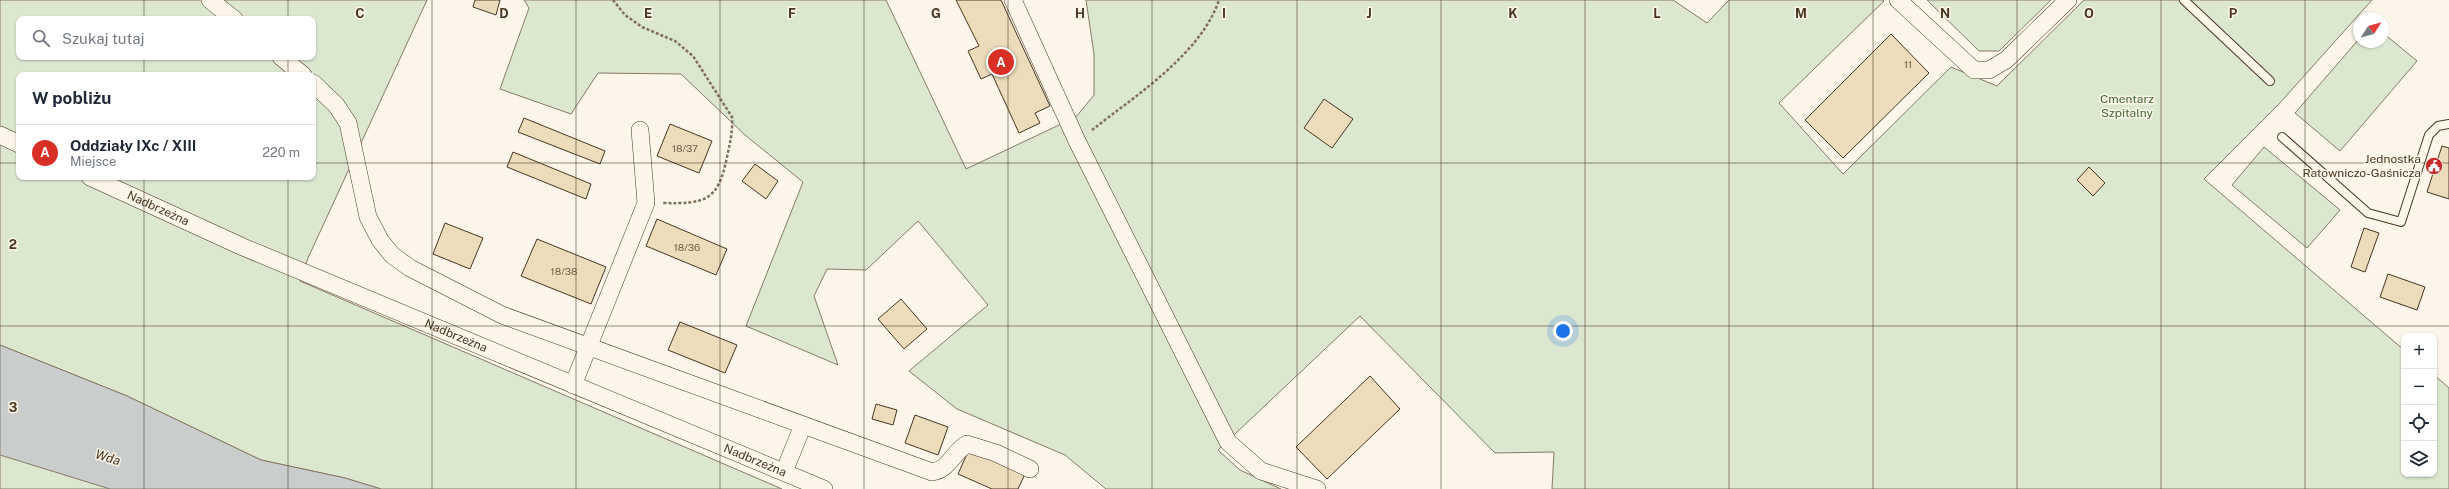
<!DOCTYPE html>
<html lang="pl">
<meta charset="utf-8">
<style>
:root{--surface:#fff;--page:#f6f6f7;--text:#1f2937;--muted:#747a83;--line:#e0e1e3;--accent:#d93025}
body{margin:0;font-family:"Public Sans",sans-serif;background:var(--page);color:var(--text)}
.controls{position:absolute;right:12px;bottom:12px;display:grid;overflow:hidden;border-radius:8px;box-shadow:0 1px 3px #0004}
.controls button{width:36px;height:36px;display:grid;place-items:center;padding:0;border:0;border-bottom:1px solid var(--line);background:var(--surface);color:var(--text);font:20px sans-serif}
.compass{position:absolute;left:2353px;top:12px;width:36px;height:36px;border-radius:50%;background:var(--surface);box-shadow:0 1px 3px #0004;rotate:54deg}
.you{position:absolute;left:1563px;top:331px;width:14px;height:14px;margin:-10px;border:3px solid #fff;border-radius:50%;background:#1a73e8;box-shadow:0 0 0 6px #1a73e833}
.badge{display:grid;place-items:center;width:26px;height:26px;border-radius:50%;background:var(--accent);color:#fff;font-size:13px;font-weight:700}
.pin{position:absolute;translate:-50% -50%;border:2px solid #fff;box-shadow:0 1px 4px #0006}
.list{margin:0;padding:0;list-style:none}
h2{display:flex;justify-content:space-between;align-items:center;height:52px;margin:0;padding:0 16px;font-size:17px}
h2 small{font-size:13px;font-weight:400;color:var(--muted)}
.list li{display:grid;grid-template-columns:26px 1fr auto;gap:12px;align-items:center;box-sizing:border-box;height:56px;padding:0 16px;border-top:1px solid var(--line)}
.list b{display:block;font-size:15px;white-space:nowrap}
.list p{margin:0;font-size:13px;white-space:nowrap;color:var(--muted)}
.list em{font-size:13px;font-style:normal;color:var(--muted)}
.icon{flex:none;width:22px;height:22px;fill:none;stroke:currentColor;stroke-width:2;stroke-linecap:round;stroke-linejoin:round}
.map{position:relative;flex:none;width:2449px;height:489px;overflow:hidden}
.search{position:absolute;background:var(--surface);box-shadow:0 1px 3px #0004;left:16px;top:16px;width:300px;height:44px;display:flex;align-items:center;gap:10px;box-sizing:border-box;padding:0 14px;border-radius:8px;color:var(--muted);font-size:15px}
.panel{position:absolute;background:var(--surface);box-shadow:0 1px 3px #0004;left:16px;top:72px;width:300px;height:108px;border-radius:8px}
.map>svg:first-child{display:block}
.green{fill:#dce7d0;stroke:#887966;fill-rule:evenodd}
.water{fill:#c9cecd;stroke:#887966}
.building{fill:#ecdcbc;stroke:#4a3520}
.lines{fill:none;stroke-linecap:round;stroke-linejoin:round}
.service-casing{stroke:#4a3520;stroke-width:10}
.minor-casing{stroke:#4a3520;stroke-width:18}
.path{stroke:#7f6f5c;stroke-width:2.5;stroke-dasharray:3 2;stroke-linecap:butt}
.service{stroke:#fbf6e9;stroke-width:8}
.minor{stroke:#fbf6e9;stroke-width:17}
.grid{fill:none;stroke:#4a3520;stroke-width:1;stroke-opacity:0.55}
.labels{text-anchor:middle;stroke-width:3;stroke-linejoin:round;paint-order:stroke}
.number-label{font-size:10px;fill:#725f47}
.park-label{font-size:12px;fill:#436837;stroke:#fbf6e9}
.poi-label{font-size:12px;fill:#4a3520;stroke:#fbf6e9;text-anchor:end}
.street-label{font-size:12px;fill:#4a3520;stroke:#fbf6e9}
.water-label{font-size:13px;font-style:italic;fill:#4a3520;stroke:#fbf6e9}
.grid-label{font-size:13px;text-anchor:middle;font-weight:bold;fill:#4a3520;stroke:#fbf6e9;stroke-width:3;stroke-linejoin:round;paint-order:stroke}
</style>
<div class="map">
<svg width="2449" height="489" viewBox="0 0 2449 489">
<rect width="100%" height="100%" fill="#fbf6e9"/>
<!-- green -->
<g class="green">
<path d="M0 0H427L308 258 300 281 782 489H381L345 478 261 460 127 396 0 345ZM19 19H313V57H19ZM19 75H313V177H19Z"/>
<path d="M524 0H886L966 169 1076 117 1094 95V54L1086 0H1673L1707 23 1729 0H1883L1884 1 1779 103 1843 174 1951 67 1997 86 2084 0H2372L2278 105 2204 179 2404 350V474H2434V375L2449 388V489H1552L1554 452 1495 453 1360 316 1218 450 1240 470 1281 489H1106L1065 455 957 409 909 371 988 305 918 221 866 270 827 269 814 296 838 365 746 326 803 182 745 135 681 74 598 73 571 114 500 89 529 8Z"/>
<path d="M1927 0H2051L1999 51H1979Z"/>
<path d="M2383 33 2417 61 2340 151 2295 113 2359 39V42H2383Z"/>
<path d="M2264 147 2340 210 2307 248 2232 185Z"/>
<path d="M0 452 118 489H0Z"/>
</g>
<!-- water -->
<path class="water" d="M0 345 127 396 261 460 345 478 381 489H110L0 455Z"/>
<!-- building -->
<g class="building">
<path d="M475 0H500L496 15 473 7Z"/>
<path d="M956 0H1001L1050 106 1035 113 1040 123 1019 133 992 74 981 79 968 51 979 46Z"/>
<path d="M1891 34 1929 73 1843 158 1805 120Z"/>
<path d="M1324 99 1353 119 1332 148 1304 128Z"/>
<path d="M524 118 605 151 600 164 518 132Z"/>
<path d="M670 124 712 141 699 173 657 156Z"/>
<path d="M2442 146 2449 148V199L2427 192Z"/>
<path d="M513 152 591 184 586 199 507 167Z"/>
<path d="M755 164 778 181 766 199 742 181Z"/>
<path d="M2089 167 2105 183 2093 196 2077 180Z"/>
<path d="M657 219 727 249 716 275 646 246Z"/>
<path d="M445 223 483 238 470 269 433 254Z"/>
<path d="M2364 228 2379 233 2365 272 2351 267Z"/>
<path d="M537 239 606 267 591 304 521 276Z"/>
<path d="M2388 274 2425 287 2417 310 2380 297Z"/>
<path d="M901 299 927 329 904 349 878 319Z"/>
<path d="M680 322 737 345 725 373 668 350Z"/>
<path d="M1370 376 1400 409 1327 479 1296 447Z"/>
<path d="M876 404 897 410 893 425 872 419Z"/>
<path d="M915 415 948 427 938 455 905 443Z"/>
<path d="M970 447 1026 472 1018 489H992L958 474Z"/>
</g>
<g class="lines">
<defs>
<g id="service">
<path d="M2184 0 2270 81"/>
<path d="M2282 137 2368 213 2401 222 2429 135 2438 126 2449 124"/>
</g>
<g id="minor">
<path d="M210 0 234 19"/>
<path d="M1013 0 1077 141 1228 442 1261 471 1317 489"/>
<path d="M1898 0 1974 70H1989L2006 60 2068 0"/>
<path d="M281 57 303 75"/>
<path d="M313 83 336 105 348 123 368 217 380 240 392 255 410 268 502 315 932 472C949 470 953 452 967 444L996 453 1030 469"/>
<path d="M0 135 19 144"/>
<path id="s1" d="M90 177 243 247 824 489"/>
<path d="M573 385 646 203 640 130"/>
<path d="M784 472 803 425"/>
</g>
</defs>
<!-- service casing -->
<use href="#service" class="service-casing"/>
<!-- minor casing -->
<use href="#minor" class="minor-casing"/>
<!-- path -->
<g class="path">
<path d="M613 0 625 15 642 27 675 41 693 56 732 117C733 131 730 143 727 157 718 201 706 204 662 203"/>
<path d="M1092 130C1135 96 1201 54 1219 0"/>
</g>
<!-- service -->
<use href="#service" class="service"/>
<!-- minor -->
<use href="#minor" class="minor"/>
</g>
<!-- grid -->
<path class="grid" d="M144 0V19M288 0V19M432 0V489M576 0V489M720 0V489M864 0V489M1008 0V489M1152 0V489M1297 0V489M1441 0V489M1585 0V489M1729 0V489M1873 0V489M2017 0V489M2161 0V489M2305 0V489M144 57V75M288 57V75M0 163H19M313 163H2449M144 177V489M288 177V489M0 326H2449"/>
<!-- icons -->
<defs>
<symbol id="civic-disc" viewBox="-11 -11 22 22"><circle r="9.5" fill="#c62828" stroke="#fbf6e9"/><path d="M-.6-6.5H3V-4.5H.6V-3L4-1V1h2V6H-6V1h2V-1L-.6-3ZM-1.2 2.5V6h2.4V2.5Z" fill="#fff"/></symbol>
</defs>
<g fill-rule="evenodd">
<use href="#civic-disc" x="2424" y="156" width="20" height="20"/>
</g>
<g class="labels">
<!-- number labels -->
<g class="number-label">
<text x="1908" y="68">11</text>
<text x="685" y="152">18/37</text>
<text x="687" y="251">18/36</text>
<text x="564" y="275">18/38</text>
</g>
<!-- park labels -->
<g class="park-label">
<text x="2127" y="103">Cmentarz<tspan x="2127" dy="14">Szpitalny</tspan></text>
</g>
<!-- poi labels -->
<g class="poi-label">
<text x="2421" y="163">Jednostka<tspan x="2421" dy="14">Ratowniczo-Gaśnicza</tspan></text>
</g>
<!-- street labels -->
<g class="street-label">
<text dy="4" stroke="none"><textPath href="#s1" startOffset="75">Nadbrzeżna</textPath></text>
<text dy="4" stroke="none"><textPath href="#s1" startOffset="399">Nadbrzeżna</textPath></text>
<text dy="4" stroke="none"><textPath href="#s1" startOffset="723">Nadbrzeżna</textPath></text>
</g>
<!-- water labels -->
<g class="water-label">
<text transform="translate(108 457) rotate(17)" y="5">Wda</text>
</g>
</g>
<g class="grid-label">
<text x="360" y="18">C</text>
<text x="504" y="18">D</text>
<text x="648" y="18">E</text>
<text x="792" y="18">F</text>
<text x="936" y="18">G</text>
<text x="1080" y="18">H</text>
<text x="1224" y="18">I</text>
<text x="1369" y="18">J</text>
<text x="1513" y="18">K</text>
<text x="1657" y="18">L</text>
<text x="1801" y="18">M</text>
<text x="1945" y="18">N</text>
<text x="2089" y="18">O</text>
<text x="2233" y="18">P</text>
<text x="13" y="249">2</text>
<text x="13" y="412">3</text>
</g>
</svg>
<div class="controls">
<button>+</button>
<button>−</button>
<button><svg class="icon" aria-label="locate" viewBox="0 0 24 24"><circle cx="12" cy="12" r="6"/><path d="M12 2v4M12 18v4M2 12h4M18 12h4"/></svg></button>
<button><svg class="icon" aria-label="layers" viewBox="0 0 24 24"><path d="M12 4l9 5-9 5-9-5zM3 14l9 5 9-5"/></svg></button>
</div>
<svg class="compass" viewBox="-18 -18 36 36"><path d="M0-13l5 13h-10z" fill="#e53935"/><path d="M0 13l5-13h-10z" fill="#747a83"/></svg>
<div class="you"></div>
<div class="pin badge" style="left:1001px;top:62px">A</div>
<div class="search"><svg class="icon" aria-label="search" viewBox="0 0 24 24"><circle cx="10" cy="10" r="6"/><path d="M15 15l6 6"/></svg>Szukaj tutaj</div>
<section class="panel">
<h2>W pobliżu<small></small></h2>
<ul class="list">
<li><span class="badge">A</span><div><b>Oddziały IXc / XIII</b><p>Miejsce</p></div><em>220 m</em></li>
</ul>
</section>
</div>
